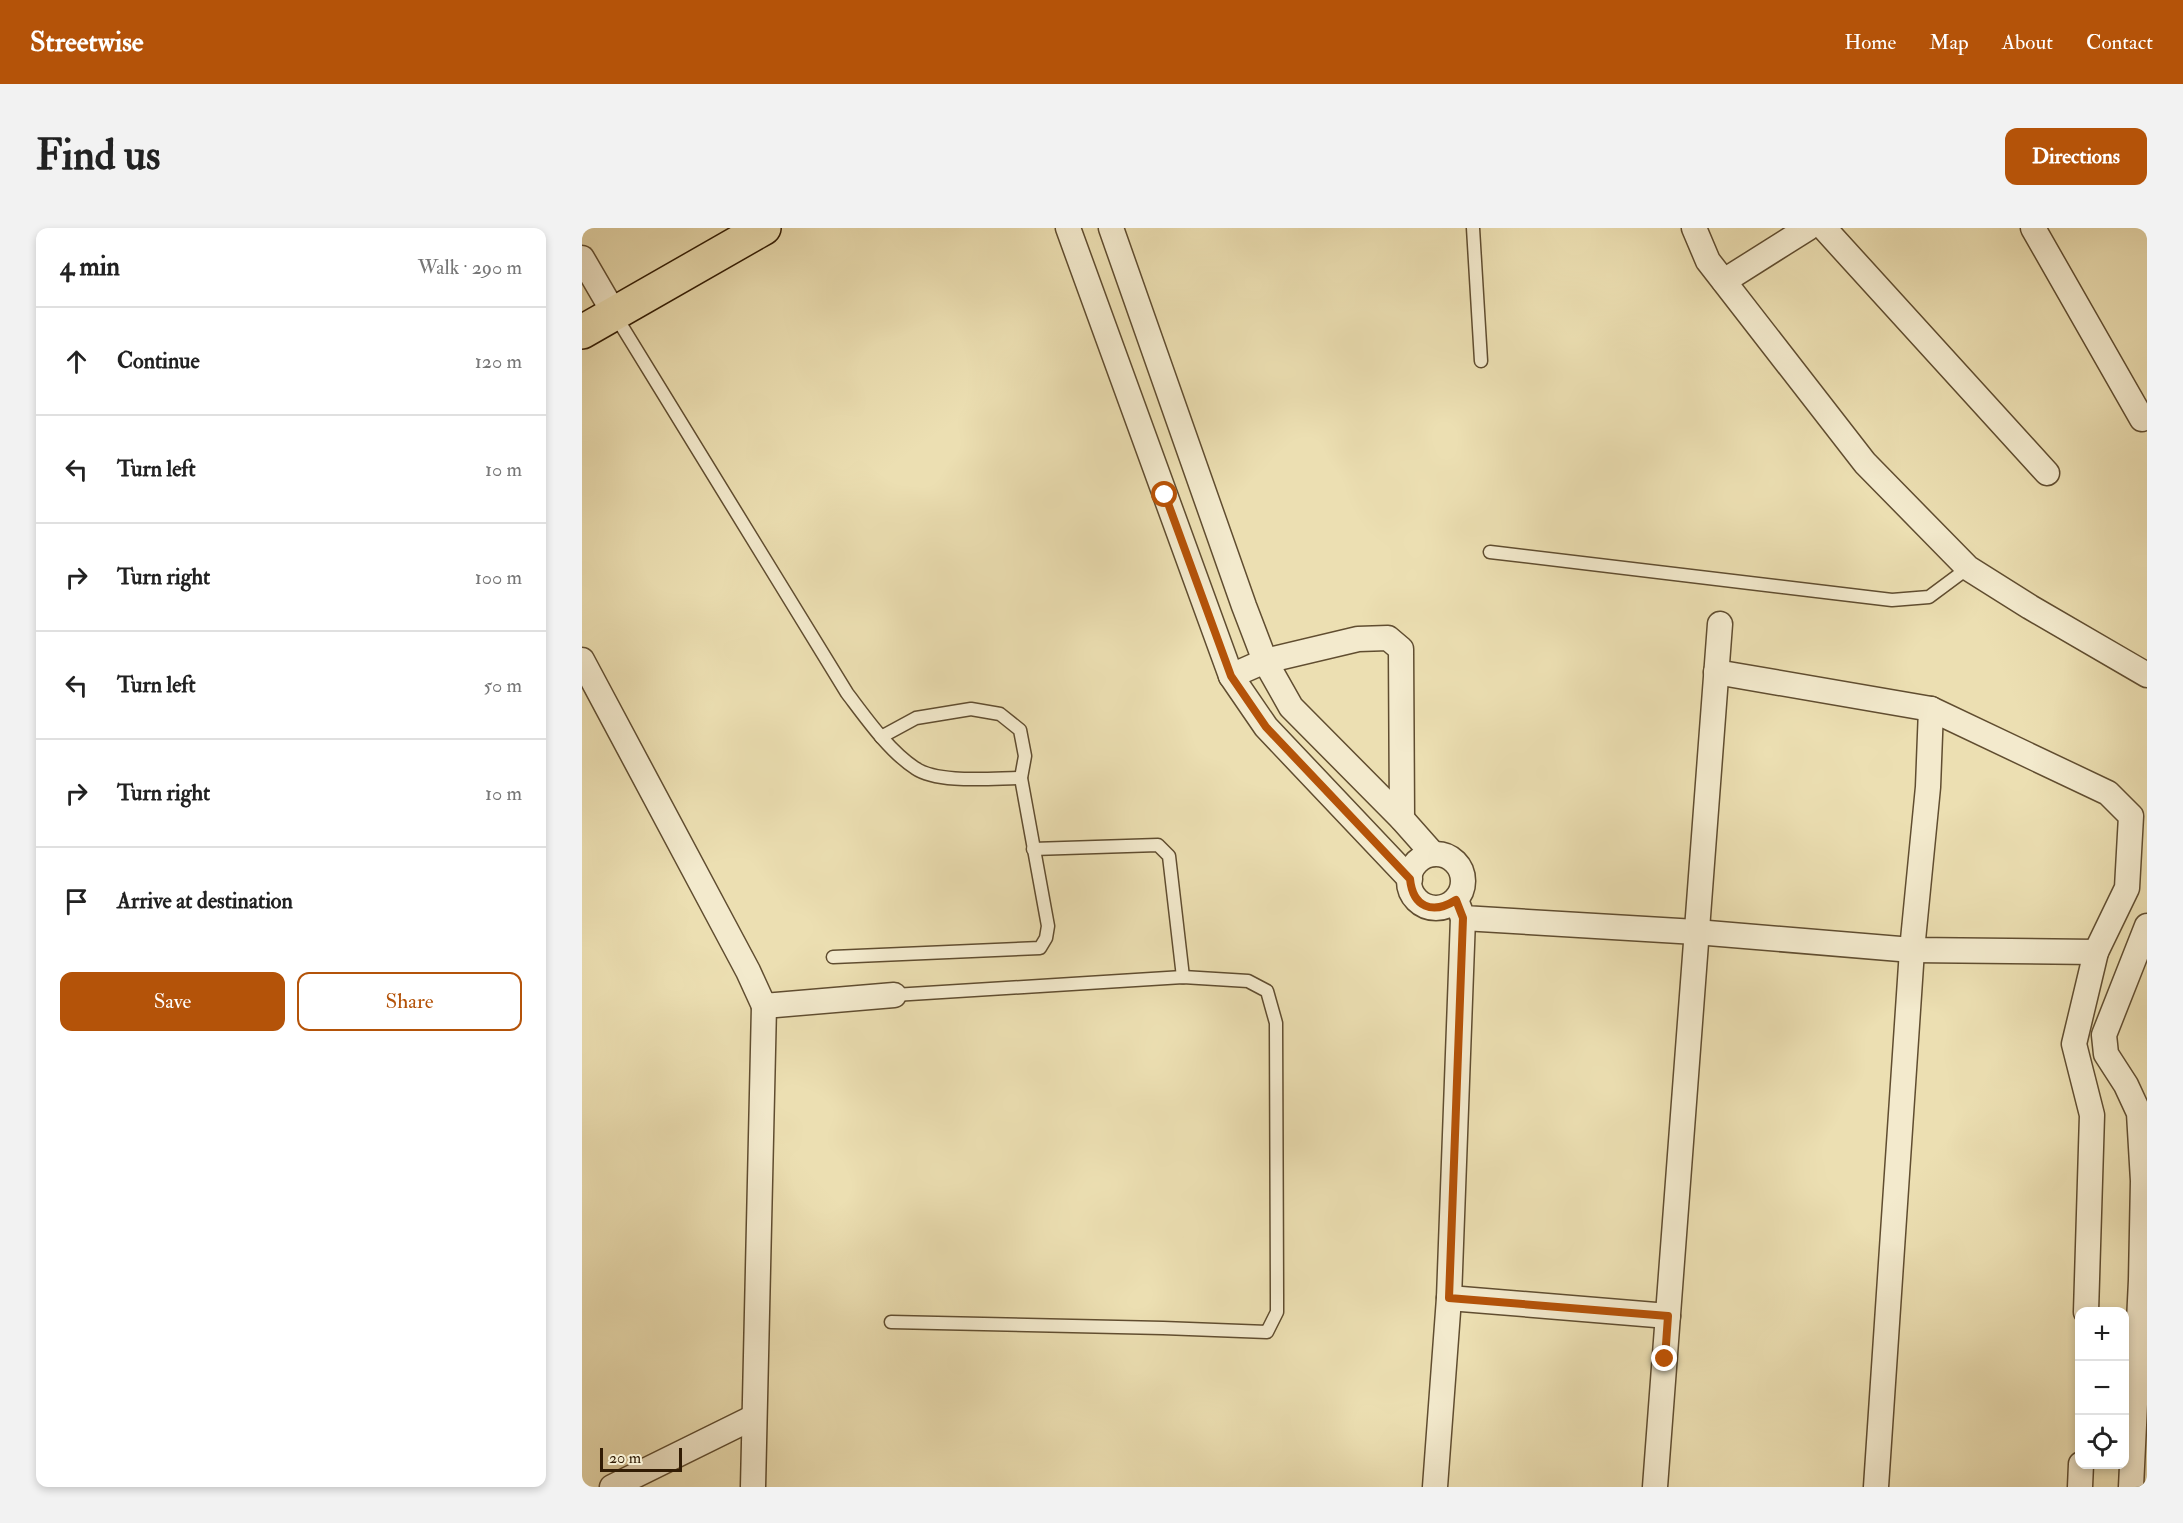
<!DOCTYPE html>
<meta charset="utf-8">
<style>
:root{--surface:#fff;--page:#f2f2f2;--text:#222;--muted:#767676;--line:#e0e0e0;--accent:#b45309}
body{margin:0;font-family:"IM FELL Double Pica",serif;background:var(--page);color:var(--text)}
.controls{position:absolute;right:18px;bottom:18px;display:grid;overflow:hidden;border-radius:12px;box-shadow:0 3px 9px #0003}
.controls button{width:54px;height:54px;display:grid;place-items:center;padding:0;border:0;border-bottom:2px solid var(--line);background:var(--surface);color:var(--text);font:30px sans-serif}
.scale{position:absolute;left:18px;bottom:15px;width:82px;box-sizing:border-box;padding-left:6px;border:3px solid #321c04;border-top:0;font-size:16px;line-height:21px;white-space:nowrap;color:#321c04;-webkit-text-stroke:4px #f3eacd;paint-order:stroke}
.stop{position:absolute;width:18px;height:18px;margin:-14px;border:4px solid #b45309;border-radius:50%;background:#fff}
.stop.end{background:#b45309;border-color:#fff;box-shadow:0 2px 6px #0008}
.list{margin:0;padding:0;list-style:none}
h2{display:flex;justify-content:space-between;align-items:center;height:78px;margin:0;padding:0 24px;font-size:26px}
h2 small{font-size:20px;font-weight:400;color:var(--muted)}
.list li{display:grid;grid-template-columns:39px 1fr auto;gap:18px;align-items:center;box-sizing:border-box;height:108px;padding:0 24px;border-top:2px solid var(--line)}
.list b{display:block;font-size:22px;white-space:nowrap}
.list em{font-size:20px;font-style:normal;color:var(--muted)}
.actions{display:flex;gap:12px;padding:18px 24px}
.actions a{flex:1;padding:14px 0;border:2px solid var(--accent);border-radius:12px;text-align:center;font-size:21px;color:var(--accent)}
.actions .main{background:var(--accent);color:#fff}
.icon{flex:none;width:33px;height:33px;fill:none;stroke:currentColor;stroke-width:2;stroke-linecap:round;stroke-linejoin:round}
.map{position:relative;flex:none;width:1565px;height:1259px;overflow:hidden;border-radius:12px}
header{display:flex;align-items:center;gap:36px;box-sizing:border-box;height:84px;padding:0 30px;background:var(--accent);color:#fff}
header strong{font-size:28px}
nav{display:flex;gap:33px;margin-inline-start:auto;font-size:21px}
.intro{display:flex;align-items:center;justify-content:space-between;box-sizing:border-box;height:144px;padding:0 36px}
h1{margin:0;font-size:42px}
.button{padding:15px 27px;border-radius:12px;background:var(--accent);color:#fff;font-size:21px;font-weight:700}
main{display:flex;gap:36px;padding:0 36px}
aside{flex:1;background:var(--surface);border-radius:12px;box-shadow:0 3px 9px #0003}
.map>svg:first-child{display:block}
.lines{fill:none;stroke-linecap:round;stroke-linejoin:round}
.service-casing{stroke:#604d30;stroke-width:15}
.minor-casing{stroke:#604d30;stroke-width:27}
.primary-casing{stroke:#321c04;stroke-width:36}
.service{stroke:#f3eacd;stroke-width:12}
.minor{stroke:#f3eacd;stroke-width:24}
.primary{stroke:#ecdfb2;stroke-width:33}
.route{stroke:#b45309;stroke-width:8}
</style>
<header>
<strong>Streetwise</strong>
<nav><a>Home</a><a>Map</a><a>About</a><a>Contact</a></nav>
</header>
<div class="intro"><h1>Find us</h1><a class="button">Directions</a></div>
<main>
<aside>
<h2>4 min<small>Walk · 290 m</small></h2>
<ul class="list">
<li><svg class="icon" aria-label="ahead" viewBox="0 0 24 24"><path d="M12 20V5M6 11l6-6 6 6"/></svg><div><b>Continue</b></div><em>120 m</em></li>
<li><svg class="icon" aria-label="left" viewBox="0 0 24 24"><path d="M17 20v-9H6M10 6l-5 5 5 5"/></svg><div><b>Turn left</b></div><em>10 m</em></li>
<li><svg class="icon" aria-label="right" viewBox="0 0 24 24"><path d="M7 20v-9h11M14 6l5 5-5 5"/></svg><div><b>Turn right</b></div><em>100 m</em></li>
<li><svg class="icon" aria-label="left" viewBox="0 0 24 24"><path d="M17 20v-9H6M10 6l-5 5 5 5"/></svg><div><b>Turn left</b></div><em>50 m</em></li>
<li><svg class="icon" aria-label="right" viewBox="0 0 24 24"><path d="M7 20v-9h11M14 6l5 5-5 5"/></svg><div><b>Turn right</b></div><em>10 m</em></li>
<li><svg class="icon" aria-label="arrive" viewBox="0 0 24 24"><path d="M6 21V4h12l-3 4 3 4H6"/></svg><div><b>Arrive at destination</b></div></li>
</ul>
<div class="actions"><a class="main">Save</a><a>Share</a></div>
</aside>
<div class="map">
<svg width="1565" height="1259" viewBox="0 0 1565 1259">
<rect width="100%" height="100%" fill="#ecdfb2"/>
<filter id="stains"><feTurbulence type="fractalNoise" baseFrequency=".00333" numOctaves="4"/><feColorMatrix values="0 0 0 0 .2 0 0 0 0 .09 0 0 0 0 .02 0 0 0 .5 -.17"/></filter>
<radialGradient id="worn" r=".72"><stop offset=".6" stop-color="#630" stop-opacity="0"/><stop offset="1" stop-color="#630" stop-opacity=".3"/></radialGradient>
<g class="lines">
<defs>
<g id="service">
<path d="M891 0 899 133"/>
<path d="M33 87 265 465C284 490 307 523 333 540 356 556 412 550 439 550"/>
<path d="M908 324 1310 372 1347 369 1386 340"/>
<path d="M451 621 576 617 587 628 601 749"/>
<path d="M251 729 458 720 464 710 466 698 439 550 443 528 438 502 418 486 389 481 334 490 299 509"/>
<path d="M309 1094 581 1100 685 1104 695 1084V1066L694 795 685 763 666 753 601 749 312 767"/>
</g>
<g id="minor">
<path d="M486 0 649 448 684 499 828 651"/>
<path d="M529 0 662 378 683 433 709 479 820 591 851 626"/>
<path d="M1112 0 1126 33 1283 235 1386 340 1448 379 1565 447"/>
<path d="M1242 0 1465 245"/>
<path d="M1451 0 1560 191"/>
<path d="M0 30 32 85"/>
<path d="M1142 53 1226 0"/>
<path d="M0 432 166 743 182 778 312 767"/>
<path d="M1134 444 1349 481 1526 565 1549 588 1545 660 1514 724 1492 816 1510 887 1504 1084"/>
<path d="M649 448 683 433 776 411 806 410 819 421 820 591"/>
<circle cx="854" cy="653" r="27"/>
<path d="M874 672 881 690 1114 704 1330 722 1514 724"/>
<path d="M867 1070 1086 1088"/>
<path d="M30 1259 172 1189"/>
<path d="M171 1259 182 778"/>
<path d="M853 1259 867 1070 881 690"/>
<path d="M1073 1259 1138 396"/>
<path d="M1294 1259 1330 722 1346 559 1349 481"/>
<path d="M1498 1259 1499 1236"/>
<path d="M1549 1259 1559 1052 1561 953 1557 885 1544 857 1524 826 1522 807 1565 698"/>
</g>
<path id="primary" d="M0 104 182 0"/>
</defs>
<!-- service casing -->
<use href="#service" class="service-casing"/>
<!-- minor casing -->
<use href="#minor" class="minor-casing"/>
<!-- primary casing -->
<use href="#primary" class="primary-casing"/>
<!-- service -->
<use href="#service" class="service"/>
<!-- minor -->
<use href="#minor" class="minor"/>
<!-- primary -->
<use href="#primary" class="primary"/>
</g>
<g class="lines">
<!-- route -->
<path class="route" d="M583 267 649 448 684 499 828 651C831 679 850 687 874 672L881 690 867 1070 1086 1088 1083 1131"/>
</g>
<rect width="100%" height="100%" filter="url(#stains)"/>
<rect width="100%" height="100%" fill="url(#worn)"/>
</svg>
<div class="controls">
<button>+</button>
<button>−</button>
<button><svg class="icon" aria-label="locate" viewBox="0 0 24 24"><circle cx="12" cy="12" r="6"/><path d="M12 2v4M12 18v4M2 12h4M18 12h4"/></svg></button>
</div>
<div class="scale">20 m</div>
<div class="stop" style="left:583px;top:267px"></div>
<div class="stop end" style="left:1083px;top:1131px"></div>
</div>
</main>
